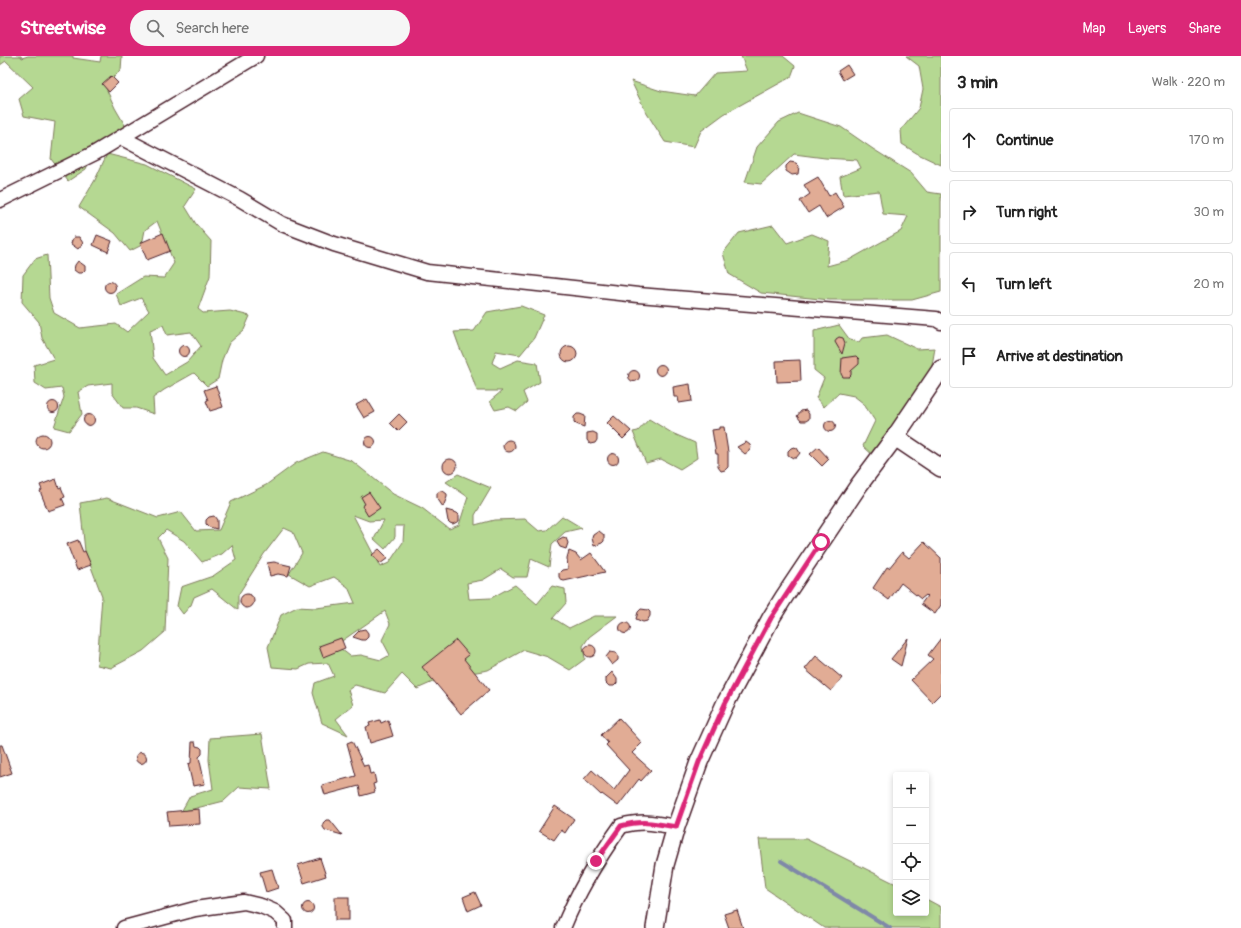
<!DOCTYPE html>
<meta charset="utf-8">
<style>
:root{--surface:#fff;--page:#f6f6f6;--text:#222;--muted:#767676;--line:#e0e0e0;--accent:#db2777}
body{margin:0;font-family:Pangolin,sans-serif;background:var(--page);color:var(--text)}
.controls{position:absolute;right:12px;bottom:12px;display:grid;overflow:hidden;border-radius:4px;box-shadow:0 2px 6px #0003}
.controls button{width:36px;height:36px;display:grid;place-items:center;padding:0;border:0;border-bottom:1px solid var(--line);background:var(--surface);color:var(--text);font:20px sans-serif}
.stop{position:absolute;width:12px;height:12px;margin:-9px;border:3px solid #db2777;border-radius:50%;background:#fff}
.stop.end{background:#db2777;border-color:#fff;box-shadow:0 1px 4px #0008}
.list{margin:0;padding:0;list-style:none}
h2{display:flex;justify-content:space-between;align-items:center;height:52px;margin:0;padding:0 16px;font-size:17px}
h2 small{font-size:13px;font-weight:400;color:var(--muted)}
.list li{display:grid;grid-template-columns:26px 1fr auto;gap:12px;align-items:center;box-sizing:border-box;height:64px;margin:0 8px 8px;padding:0 8px;border:1px solid var(--line);border-radius:4px}
.list b{display:block;font-size:15px;white-space:nowrap}
.list em{font-size:13px;font-style:normal;color:var(--muted)}
.icon{flex:none;width:22px;height:22px;fill:none;stroke:currentColor;stroke-width:2;stroke-linecap:round;stroke-linejoin:round}
.map{position:relative;flex:none;width:941px;height:872px;overflow:hidden}
header{display:flex;align-items:center;gap:24px;box-sizing:border-box;height:56px;padding:0 20px;background:var(--accent);color:#fff}
header strong{font-size:19px}
nav{display:flex;gap:22px;margin-inline-start:auto;font-size:14px}
.search{width:280px;height:36px;background:var(--page);display:flex;align-items:center;gap:10px;box-sizing:border-box;padding:0 14px;border-radius:22px;color:var(--muted);font-size:15px}
main{display:flex}
aside{flex:1;background:var(--surface)}
.map>svg:first-child{display:block}
.green{fill:#b5d892;stroke:#807c5e;fill-rule:evenodd}
.lines{fill:none;stroke-linecap:round;stroke-linejoin:round}
.stream{stroke:#7f88a8;stroke-width:4}
.building{fill:#e1ac95;stroke:#4a1f2b}
.minor-casing{stroke:#4a1f2b;stroke-width:17}
.tertiary-casing{stroke:#4a1f2b;stroke-width:20}
.minor{stroke:#fff;stroke-width:14}
.tertiary{stroke:#fff;stroke-width:17}
.route{stroke:#db2777;stroke-width:5}
</style>
<header>
<strong>Streetwise</strong>
<div class="search"><svg class="icon" aria-label="search" viewBox="0 0 24 24"><circle cx="10" cy="10" r="6"/><path d="M15 15l6 6"/></svg>Search here</div>
<nav><a>Map</a><a>Layers</a><a>Share</a></nav>
</header>
<main>
<div class="map">
<svg width="941" height="872" viewBox="0 0 941 872">
<rect width="100%" height="100%" fill="#fff"/>
<filter id="ink" filterUnits="userSpaceOnUse"><feTurbulence type="fractalNoise" baseFrequency=".025" numOctaves="2"/><feDisplacementMap in="SourceGraphic" scale="8" xChannelSelector="R" yChannelSelector="G"/><feConvolveMatrix kernelMatrix="1 2 1 2 8 2 1 2 1" color-interpolation-filters="sRGB"/></filter>
<g filter="url(#ink)">
<!-- green -->
<g class="green">
<path d="M0 0H21L22 2 28 0H73V2L100 6 101 0H122L121 14 105 30 115 52 129 76 95 92 86 113 68 125 51 103 55 66 24 60 19 43 33 31 6 5 0 9Z"/>
<path d="M741 0H783L795 10 791 21 724 58 701 75 694 91 665 86 646 56 631 25 661 35 695 40 715 17 747 15Z"/>
<path d="M906 0H941V109L918 98 902 88 901 74 919 52 923 33 919 10Z"/>
<path d="M798 57 841 71 873 93 911 117 927 136 941 138V236L912 244H830L761 237 729 218 723 197 739 177 773 169 787 187 812 178 829 185 827 210 849 204 901 175 908 160 883 158 879 135 843 139 840 121 861 112 857 104 825 102 794 98 761 128 745 126 757 91 779 66Z"/>
<path d="M107 98 147 108 196 133 185 150 196 168 211 185 210 220 198 253 203 257 230 255 250 260 244 274 229 287 222 304 218 323 207 330 194 317 164 334 153 342 154 358 136 352H123L112 337V327L88 330 78 336 82 358 69 375 54 371 64 341 62 332 46 334 35 327 34 309 54 303 42 282 39 266 22 246 23 219 35 203 47 199 49 242 54 257 80 272 116 268 127 276 149 255 141 242 121 250 116 238 143 221 164 222 174 207 157 165 145 174 142 189 130 195 115 177 79 151 95 124ZM163 269 167 279 191 276 201 290 187 306 165 319 153 302 150 274Z"/>
<path d="M521 250 544 259 534 282 520 299 496 295 492 307 500 312 518 304 537 307 540 326 523 336 527 346 517 355 509 351 495 354 490 345 502 335H477C471 314 460 296 454 276L474 275 487 256Z"/>
<path d="M839 269 850 284 859 286 862 282 887 279 917 293 935 292 930 321 877 403 863 390 875 365 863 347 854 340 839 337 824 351 816 342 824 322 814 314V275Z"/>
<path d="M649 363 672 377 695 387 697 402 680 413 661 403 646 407 633 376 638 375Z"/>
<path d="M323 396 352 405 393 438 422 452 449 473 459 469 468 441 446 426 458 418 491 432 475 459V469L494 464 525 463 539 475 547 474 562 460 582 472 565 476 552 488 549 511 531 503 527 521H513L501 513 483 524 467 527 469 543 491 542 515 529 537 548 552 530 565 533 566 547 553 562 569 572 594 560H617L589 581 583 590 585 603 570 614 548 601 524 594 488 614 442 622 417 633 402 618 385 637 355 629 348 634 353 649 336 663 348 679 322 667 313 637 315 627 334 620 328 607 309 608 298 613 272 611 268 591 281 559 297 551 316 552 355 547 348 531 334 521 310 530 289 518 302 497 293 476 284 472 264 498 238 539V554L212 533 194 541 191 549 183 558 177 550 181 531 213 520 236 504 232 489 222 498 202 506 184 485 166 474 158 482 168 502 165 576 143 595 111 612 97 609 102 540 85 495 80 447 107 442 158 462 181 456 196 475 219 474 231 446 266 429 296 407ZM353 459 369 465 384 464 374 483 385 493 395 481V470H404L403 486 389 507 380 511ZM385 555 390 568 382 584 390 599 381 604 361 599 350 600 336 589Z"/>
<path d="M262 678 271 733 239 731 224 745 181 756 190 740 213 733 209 704 210 682Z"/>
<path d="M759 783H806L896 828V857H926V843L941 851V872H824L765 832Z"/>
</g>
<g class="lines">
<!-- stream -->
<path class="stream" d="M781 805 890 872"/>
</g>
<!-- building -->
<g class="building">
<path d="M847 9 853 18 843 24 838 15Z"/>
<path d="M111 20 118 27 109 36 102 28Z"/>
<path d="M790 106 796 107 799 110 798 118 792 119 786 115V110Z"/>
<path d="M818 121 829 140 835 136 844 151 826 162 819 150 808 157 800 145 810 138 804 129Z"/>
<path d="M163 177 170 195 147 204 140 187Z"/>
<path d="M97 179 112 185 108 196 93 189Z"/>
<path d="M74 181H79L83 187 78 193 71 188 72 184Z"/>
<path d="M78 205 85 210V214L82 217H78L74 214 75 209Z"/>
<circle cx="110" cy="231" r="5.5"/>
<path d="M839 281 843 282 845 287 842 298 835 286 836 283Z"/>
<circle cx="184" cy="295" r="5.5"/>
<circle cx="569" cy="298" r="8"/>
<path d="M856 300 859 303V308L851 315V319L849 321H843L841 318 842 302Z"/>
<path d="M800 304 801 325 777 326 776 305Z"/>
<circle cx="661" cy="314" r="5.5"/>
<circle cx="634" cy="320" r="5.5"/>
<path d="M690 328 692 345 679 347 678 341H674L673 331Z"/>
<path d="M216 330 223 351 210 355 206 345 208 344 204 334Z"/>
<path d="M367 343 375 356 364 362 356 349Z"/>
<circle cx="53" cy="351" r="5.5"/>
<path d="M806 354 809 358V363L806 365H801L797 360 801 355Z"/>
<path d="M399 358 407 366 398 375 390 367Z"/>
<path d="M577 358H580L585 360 584 371 576 368 574 366V361Z"/>
<circle cx="89" cy="364" r="5.5"/>
<path d="M614 360 631 375 623 383 607 367Z"/>
<circle cx="830" cy="370" r="5.5"/>
<path d="M719 371H724L728 396V411L725 414 721 415 718 411V398H716L712 374 719 373Z"/>
<path d="M593 376 597 378V384L595 387 590 388 587 384V377Z"/>
<circle cx="43" cy="385" r="7"/>
<circle cx="370" cy="386" r="5.5"/>
<circle cx="509" cy="390" r="6"/>
<path d="M746 386 750 389 751 392 749 395 745 398 737 391Z"/>
<path d="M794 391 797 392 800 397 796 402H793L788 399V395L791 392Z"/>
<path d="M818 391 829 403 822 410 810 398Z"/>
<circle cx="613" cy="403" r="5.5"/>
<circle cx="450" cy="410" r="7"/>
<path d="M56 423 59 432 61 431 65 441 62 442 65 449 48 455 40 435 42 434 40 429Z"/>
<path d="M440 435H443L447 438V441L443 451 437 442V437Z"/>
<path d="M369 436 380 452 368 460 362 450 365 448 361 441Z"/>
<path d="M446 454 457 457 459 459V465L453 468 450 467 448 465Z"/>
<path d="M214 460 217 464V473L209 471 206 468V464L209 461Z"/>
<path d="M599 475 604 479V485L602 487 594 490 592 482 593 479Z"/>
<path d="M563 481 566 482 568 487 566 493 560 491 557 486 558 484Z"/>
<path d="M78 484 83 496 85 495 91 509 77 514 67 488Z"/>
<path d="M924 486 941 502V549L935 558 921 548 927 540 926 539 921 543 901 527 889 544 873 532 887 511 889 512 902 496 909 502Z"/>
<path d="M379 493 388 502 380 508 372 499Z"/>
<path d="M569 495 576 498 581 504 591 497 605 516 564 525 561 524 559 521V517L562 514 568 513 567 502Z"/>
<path d="M274 506 291 510 288 520 278 518 270 520 267 507Z"/>
<circle cx="247" cy="545" r="7"/>
<path d="M641 553 648 554 650 556V560L647 565 643 566 636 563 638 556Z"/>
<circle cx="625" cy="572" r="5.5"/>
<path d="M365 573 368 577V581L365 584H362L353 581 360 574Z"/>
<path d="M341 582 345 592 323 601 319 590Z"/>
<path d="M908 582 901 610 891 603Z"/>
<path d="M941 582V637L932 646 911 624 933 603 928 599Z"/>
<path d="M456 584 469 599 464 603 489 634 461 658 422 611Z"/>
<circle cx="590" cy="595" r="6"/>
<path d="M610 596 616 597 618 600V604L612 609 606 601Z"/>
<path d="M816 600 842 622 831 635 805 613Z"/>
<path d="M612 616 617 623V627L614 630H609L606 627V622Z"/>
<path d="M619 662 642 687 632 697 651 714 641 725 639 723 618 750 602 738 601 739 584 723 592 714 614 734 629 714 606 689 608 687 601 679Z"/>
<path d="M380 664 381 667 388 664 393 680 370 687 366 671 370 670 369 667Z"/>
<path d="M352 685 364 710 368 709 370 718 374 717 376 727 373 728 375 736 361 740 359 730 325 739 322 729 356 720 347 687Z"/>
<path d="M192 686H195L196 690 200 691 202 693V698L199 701 205 728 193 730 188 708 191 707Z"/>
<path d="M0 689H2L12 717 0 721Z"/>
<circle cx="141" cy="702" r="5.5"/>
<path d="M555 750 574 763 565 777 561 774 554 784 539 775Z"/>
<path d="M199 753 200 768 169 770 167 756Z"/>
<path d="M326 764H330L342 779 325 774 323 771V767Z"/>
<path d="M320 802 326 820 304 827 298 809Z"/>
<path d="M272 813 278 832 266 836 260 816Z"/>
<path d="M475 836 481 849 468 855 463 841Z"/>
<rect x="335" y="841" width="14" height="23"/>
<circle cx="308" cy="852" r="5.5"/>
<path d="M737 854 743 872H729L724 858Z"/>
</g>
<g class="lines">
<defs>
<g id="minor">
<path d="M122 82 240 143 282 168 334 188 427 216 638 239 936 263 941 266"/>
<path d="M0 144 95 97 256 0"/>
<path d="M124 872 195 853 244 846 261 850 275 856 285 865V872"/>
<path d="M563 872C578 835 598 802 621 770 643 764 654 767 676 771"/>
</g>
<g id="tertiary">
<path d="M895 381 941 412"/>
<path d="M655 872 665 809 676 771 699 706 725 648 771 562 784 541 859 429 895 381 941 313"/>
</g>
</defs>
<!-- minor casing -->
<use href="#minor" class="minor-casing"/>
<!-- tertiary casing -->
<use href="#tertiary" class="tertiary-casing"/>
<!-- minor -->
<use href="#minor" class="minor"/>
<!-- tertiary -->
<use href="#tertiary" class="tertiary"/>
</g>
</g>
<g class="lines" filter="url(#ink)">
<!-- route -->
<path class="route" d="M596 805 621 770C643 764 654 767 676 771L699 706 725 648 771 562 821 486"/>
</g>
</svg>
<div class="controls">
<button>+</button>
<button>−</button>
<button><svg class="icon" aria-label="locate" viewBox="0 0 24 24"><circle cx="12" cy="12" r="6"/><path d="M12 2v4M12 18v4M2 12h4M18 12h4"/></svg></button>
<button><svg class="icon" aria-label="layers" viewBox="0 0 24 24"><path d="M12 4l9 5-9 5-9-5zM3 14l9 5 9-5"/></svg></button>
</div>
<div class="stop" style="left:821px;top:486px"></div>
<div class="stop end" style="left:596px;top:805px"></div>
</div>
<aside>
<h2>3 min<small>Walk · 220 m</small></h2>
<ul class="list">
<li><svg class="icon" aria-label="ahead" viewBox="0 0 24 24"><path d="M12 20V5M6 11l6-6 6 6"/></svg><div><b>Continue</b></div><em>170 m</em></li>
<li><svg class="icon" aria-label="right" viewBox="0 0 24 24"><path d="M7 20v-9h11M14 6l5 5-5 5"/></svg><div><b>Turn right</b></div><em>30 m</em></li>
<li><svg class="icon" aria-label="left" viewBox="0 0 24 24"><path d="M17 20v-9H6M10 6l-5 5 5 5"/></svg><div><b>Turn left</b></div><em>20 m</em></li>
<li><svg class="icon" aria-label="arrive" viewBox="0 0 24 24"><path d="M6 21V4h12l-3 4 3 4H6"/></svg><div><b>Arrive at destination</b></div></li>
</ul>
</aside>
</main>
